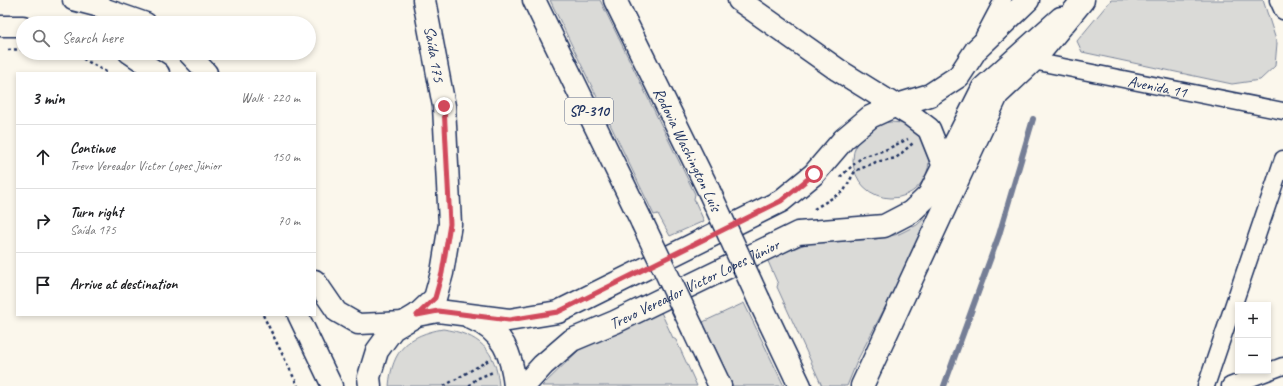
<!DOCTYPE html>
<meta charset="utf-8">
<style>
:root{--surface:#fff;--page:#f2f2f2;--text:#202124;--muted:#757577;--line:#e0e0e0}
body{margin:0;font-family:Caveat,sans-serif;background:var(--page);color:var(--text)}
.controls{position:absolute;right:12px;bottom:12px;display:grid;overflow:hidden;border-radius:0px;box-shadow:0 2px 6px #0003}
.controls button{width:36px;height:36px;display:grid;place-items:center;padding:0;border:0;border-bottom:1px solid var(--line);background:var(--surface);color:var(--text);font:20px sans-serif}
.stop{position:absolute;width:12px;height:12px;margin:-9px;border:3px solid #d1495b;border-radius:50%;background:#fff}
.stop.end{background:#d1495b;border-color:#fff;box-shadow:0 1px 4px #0008}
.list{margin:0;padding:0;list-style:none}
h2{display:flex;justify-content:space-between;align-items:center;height:52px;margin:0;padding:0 16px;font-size:17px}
h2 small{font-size:13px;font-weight:400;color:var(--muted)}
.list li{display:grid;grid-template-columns:26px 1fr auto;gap:12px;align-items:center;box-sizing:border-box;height:64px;padding:0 16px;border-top:1px solid var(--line)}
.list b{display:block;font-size:15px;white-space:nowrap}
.list p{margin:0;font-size:13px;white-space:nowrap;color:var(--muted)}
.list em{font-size:13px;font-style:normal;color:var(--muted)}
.icon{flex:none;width:22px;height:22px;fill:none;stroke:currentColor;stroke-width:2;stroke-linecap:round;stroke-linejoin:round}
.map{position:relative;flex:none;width:1283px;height:386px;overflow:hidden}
.search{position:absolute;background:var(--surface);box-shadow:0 2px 6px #0003;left:16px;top:16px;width:300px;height:44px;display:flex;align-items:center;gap:10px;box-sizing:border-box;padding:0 14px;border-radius:22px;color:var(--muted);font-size:15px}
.panel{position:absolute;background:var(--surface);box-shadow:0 2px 6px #0003;left:16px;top:72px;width:300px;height:244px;border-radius:0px}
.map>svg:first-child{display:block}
.green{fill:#dadad7;stroke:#7a849a}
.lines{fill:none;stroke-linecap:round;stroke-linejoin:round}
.stream{stroke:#747e96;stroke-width:6}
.minor-casing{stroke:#1b2f5e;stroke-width:19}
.tertiary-casing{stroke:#1b2f5e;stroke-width:23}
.secondary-casing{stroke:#1b2f5e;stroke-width:25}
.primary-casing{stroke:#1b2f5e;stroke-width:25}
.motorway-casing{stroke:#1b2f5e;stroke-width:25}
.path{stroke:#1b2f5e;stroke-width:2.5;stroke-dasharray:3 3;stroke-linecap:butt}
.minor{stroke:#fbf7ec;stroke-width:16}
.tertiary{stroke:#fbf7ec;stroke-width:20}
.secondary{stroke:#fbf7ec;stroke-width:22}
.primary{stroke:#fbf7ec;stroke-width:22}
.motorway{stroke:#fbf7ec;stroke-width:22}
.motorway-bridge-casing{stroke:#1b2f5e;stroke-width:25;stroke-linecap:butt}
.motorway-bridge{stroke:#fbf7ec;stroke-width:22}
.route{stroke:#d1495b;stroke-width:5}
.labels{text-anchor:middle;stroke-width:3;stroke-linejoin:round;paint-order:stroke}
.shield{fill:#fbf7ec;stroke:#5e6b89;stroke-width:1}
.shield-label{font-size:15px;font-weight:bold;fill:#1b2f5e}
.street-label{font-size:16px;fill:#1b2f5e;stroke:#fbf7ec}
</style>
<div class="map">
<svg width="1283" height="386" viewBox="0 0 1283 386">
<rect width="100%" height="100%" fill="#fbf7ec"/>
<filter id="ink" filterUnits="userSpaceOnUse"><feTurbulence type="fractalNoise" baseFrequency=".025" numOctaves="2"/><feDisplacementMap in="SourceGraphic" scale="8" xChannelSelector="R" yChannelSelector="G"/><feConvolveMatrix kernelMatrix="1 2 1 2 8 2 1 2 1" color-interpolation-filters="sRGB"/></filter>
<g filter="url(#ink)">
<!-- green -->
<g class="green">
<path d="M550 0H600L695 194 694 199 704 221 670 236 658 214 654 215Z"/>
<path d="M1111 0H1263L1277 43 1275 66 1260 80 1232 84 1082 52 1077 41Z"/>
<circle cx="891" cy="160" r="38"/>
<path d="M938 206 858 359 847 386H822L777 287 778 284 767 259 808 243 876 239 899 234 917 225Z"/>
<path d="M744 303 784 386H733L703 322Z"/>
<path d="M659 308 673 338 676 340 697 386H542L581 348Z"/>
<path d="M443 329C479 334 496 350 499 386H389C392 350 408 335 443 329Z"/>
</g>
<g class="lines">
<!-- stream -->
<path class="stream" d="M944 386 999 235 1033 119"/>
<defs>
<g id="minor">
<path d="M1278 0 1283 11"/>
<path d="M984 36 1003 0"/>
<path id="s1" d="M1033 61 1283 111"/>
<path d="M1206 386 1283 159"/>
<path d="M1230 386 1283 366"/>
</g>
<g id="tertiary">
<path d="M73 0 100 7 146 23"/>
<path d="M0 26H23"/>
<path d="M129 53 159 73"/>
<path d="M188 53 207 73"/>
<path d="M315 280 337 312 358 324 405 322"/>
<path d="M298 315 332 386"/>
</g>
<path id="secondary" d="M417 315 435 298 442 273 450 224 444 106 424 0"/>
<g id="primary">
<path d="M471 318C503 331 512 354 515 386"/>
<path d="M370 386 369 377 377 351 393 329 417 315 438 311 509 320 558 312 781 201 814 174 844 139 870 117 894 106 930 95 959 76 976 50 1028 0"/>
<path id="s2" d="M524 386 543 365 572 340 615 322 798 233 884 226 911 212 929 195 983 88 1061 18"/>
</g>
<g id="motorway">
<path d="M534 0 642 222"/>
<path d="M615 0 709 191"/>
<path d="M739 0 838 70 912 116 929 129 943 164"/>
<path d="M759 300 800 386"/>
<path d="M693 329 720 386"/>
<path d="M862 386 997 95 1033 61 1083 0"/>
</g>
</defs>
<!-- minor casing -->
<use href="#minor" class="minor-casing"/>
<!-- tertiary casing -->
<use href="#tertiary" class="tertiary-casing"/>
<!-- secondary casing -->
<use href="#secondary" class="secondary-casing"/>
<!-- primary casing -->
<use href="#primary" class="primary-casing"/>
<!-- motorway casing -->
<use href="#motorway" class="motorway-casing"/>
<!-- path -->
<g class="path">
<path d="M8 50 23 49"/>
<path d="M66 53 80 57 108 73"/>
<path d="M840 177 862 157 885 150 908 139"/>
<path d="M814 209 844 191 855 171 876 162 896 158 913 143"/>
<path d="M263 315 298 386"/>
<path d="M444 386 489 360"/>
<path d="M469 386 476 379 493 372"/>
</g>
<!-- minor -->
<use href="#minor" class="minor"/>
<!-- tertiary -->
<use href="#tertiary" class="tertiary"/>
<!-- secondary -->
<use href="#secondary" class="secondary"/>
<!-- primary -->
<use href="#primary" class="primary"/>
<!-- motorway -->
<use href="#motorway" class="motorway"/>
<defs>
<g id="motorway-bridge">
<path d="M709 191 759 300"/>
<path d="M642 222 693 329"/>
</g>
</defs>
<!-- motorway-bridge casing -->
<use href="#motorway-bridge" class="motorway-bridge-casing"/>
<!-- motorway-bridge -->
<use href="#motorway-bridge" class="motorway-bridge"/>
</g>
</g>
<g class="lines" filter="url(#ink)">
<!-- route -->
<path class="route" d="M444 106 450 224 442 273 435 298 417 315 438 311 509 320 558 312 781 201 814 174"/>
</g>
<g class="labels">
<!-- shield labels -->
<rect class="shield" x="565" y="98" width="48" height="26" rx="3"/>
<g class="shield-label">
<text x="589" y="116">SP-310</text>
</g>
<!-- street labels -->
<g class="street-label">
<text transform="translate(435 54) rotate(80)" y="6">Saída 175</text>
<text dy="6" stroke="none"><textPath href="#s1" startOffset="127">Avenida 11</textPath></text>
<text transform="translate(688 149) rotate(64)" y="6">Rodovia Washington Luís</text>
<text dy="6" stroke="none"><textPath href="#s2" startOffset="201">Trevo Vereador Victor Lopes Júnior</textPath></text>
</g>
</g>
</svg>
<div class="controls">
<button>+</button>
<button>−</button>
</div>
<div class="stop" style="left:814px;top:174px"></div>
<div class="stop end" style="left:444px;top:106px"></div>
<div class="search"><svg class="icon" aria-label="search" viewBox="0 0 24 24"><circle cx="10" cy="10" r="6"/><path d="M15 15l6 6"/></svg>Search here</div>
<section class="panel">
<h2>3 min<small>Walk · 220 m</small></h2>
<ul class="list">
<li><svg class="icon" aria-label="ahead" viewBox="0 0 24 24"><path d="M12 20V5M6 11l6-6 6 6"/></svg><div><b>Continue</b><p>Trevo Vereador Victor Lopes Júnior</p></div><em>150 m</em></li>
<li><svg class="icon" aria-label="right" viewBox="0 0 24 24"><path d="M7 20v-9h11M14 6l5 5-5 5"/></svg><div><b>Turn right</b><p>Saída 175</p></div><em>70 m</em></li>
<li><svg class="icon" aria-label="arrive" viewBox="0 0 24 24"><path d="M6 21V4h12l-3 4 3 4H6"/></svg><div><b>Arrive at destination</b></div></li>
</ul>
</section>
</div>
